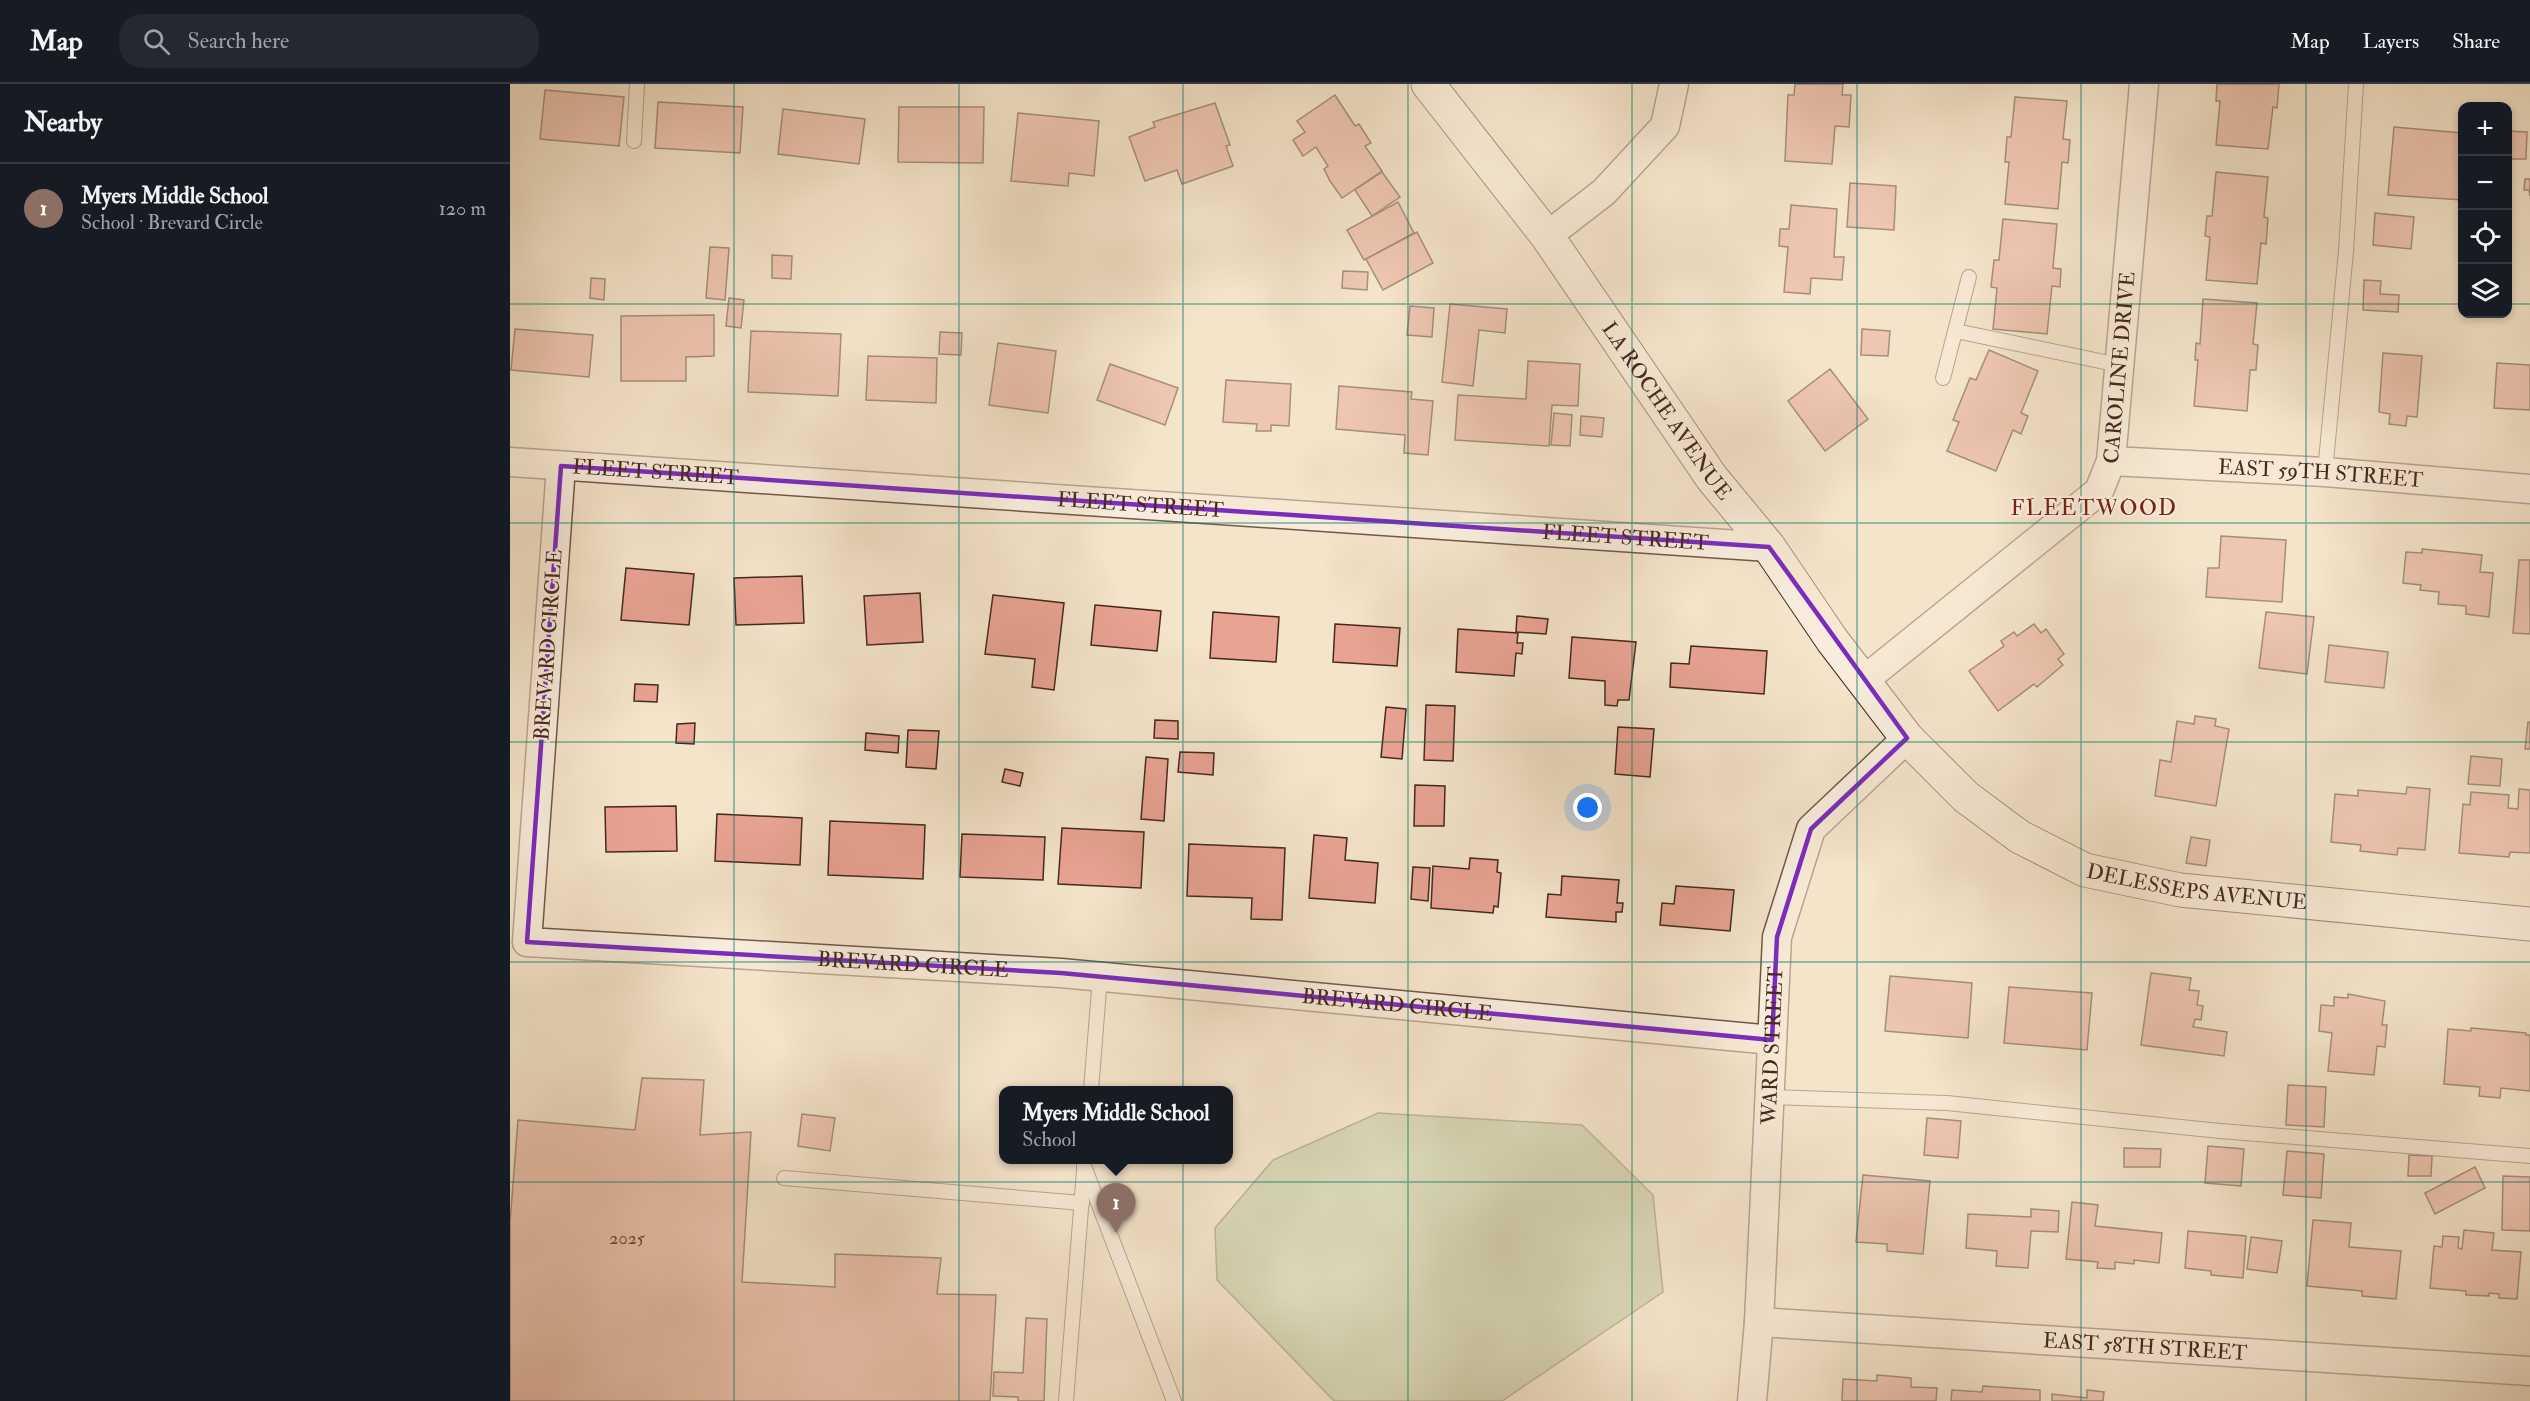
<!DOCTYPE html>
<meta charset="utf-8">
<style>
:root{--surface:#171b24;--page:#242831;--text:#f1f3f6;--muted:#9ea1a6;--line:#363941;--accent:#0b8043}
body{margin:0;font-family:"IM FELL Double Pica",serif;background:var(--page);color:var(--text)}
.controls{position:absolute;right:18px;top:18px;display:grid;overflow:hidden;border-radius:12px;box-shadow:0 3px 9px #0003}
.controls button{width:54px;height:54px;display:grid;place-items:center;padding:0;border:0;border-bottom:2px solid var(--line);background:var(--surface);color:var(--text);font:30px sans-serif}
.you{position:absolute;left:1078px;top:724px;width:21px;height:21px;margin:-15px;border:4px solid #fff;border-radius:50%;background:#1a73e8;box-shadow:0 0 0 9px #1a73e833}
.badge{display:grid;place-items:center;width:39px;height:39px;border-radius:50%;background:var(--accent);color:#fff;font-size:20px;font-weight:700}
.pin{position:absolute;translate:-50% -50px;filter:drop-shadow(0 2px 3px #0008)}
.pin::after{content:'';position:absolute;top:32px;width:21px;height:18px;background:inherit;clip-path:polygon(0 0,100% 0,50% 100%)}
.popup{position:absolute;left:489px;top:1002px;width:234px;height:78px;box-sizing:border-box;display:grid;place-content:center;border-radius:12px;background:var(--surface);filter:drop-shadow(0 2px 4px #0005);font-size:20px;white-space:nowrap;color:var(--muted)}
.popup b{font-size:22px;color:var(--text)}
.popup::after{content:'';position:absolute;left:50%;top:100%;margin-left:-12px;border:12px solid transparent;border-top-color:var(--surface)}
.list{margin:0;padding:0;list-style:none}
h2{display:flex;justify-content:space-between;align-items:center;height:78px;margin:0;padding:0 24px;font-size:26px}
h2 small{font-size:20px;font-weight:400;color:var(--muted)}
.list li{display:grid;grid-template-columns:39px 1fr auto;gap:18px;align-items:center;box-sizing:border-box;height:90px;padding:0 24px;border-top:2px solid var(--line)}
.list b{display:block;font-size:22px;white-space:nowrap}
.list p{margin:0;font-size:20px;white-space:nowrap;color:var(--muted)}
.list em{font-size:20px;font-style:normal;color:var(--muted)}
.icon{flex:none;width:33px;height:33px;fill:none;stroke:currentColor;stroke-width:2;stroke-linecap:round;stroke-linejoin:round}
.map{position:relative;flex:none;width:2020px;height:1317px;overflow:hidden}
header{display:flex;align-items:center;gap:36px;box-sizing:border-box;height:84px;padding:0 30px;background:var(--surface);border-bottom:2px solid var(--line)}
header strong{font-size:28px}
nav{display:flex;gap:33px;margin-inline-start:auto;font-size:21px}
.search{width:420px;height:54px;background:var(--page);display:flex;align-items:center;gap:15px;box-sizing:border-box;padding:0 21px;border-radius:24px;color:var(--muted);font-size:22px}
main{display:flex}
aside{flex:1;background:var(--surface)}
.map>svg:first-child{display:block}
.park{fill:#b5c59b;stroke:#7e775c;stroke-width:1.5}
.building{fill:#e9a393;stroke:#46291e;stroke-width:1.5}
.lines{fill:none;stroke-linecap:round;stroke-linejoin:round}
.service-casing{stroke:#725849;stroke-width:16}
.minor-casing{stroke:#725849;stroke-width:31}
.secondary-casing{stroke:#46291e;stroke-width:35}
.service{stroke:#f8eddd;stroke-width:14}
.minor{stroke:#f8eddd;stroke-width:28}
.secondary{stroke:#f8eddd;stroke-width:33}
.marked{fill:none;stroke:#7b2cbf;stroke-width:4.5;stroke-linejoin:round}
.grid{fill:none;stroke:#0f766e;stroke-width:1.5;stroke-opacity:0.55}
.labels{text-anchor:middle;stroke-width:4.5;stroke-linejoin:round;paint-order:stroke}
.number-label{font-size:18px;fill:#6f483b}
.street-label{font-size:21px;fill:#46291e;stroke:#f8eddd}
.neighbourhood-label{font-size:22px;letter-spacing:1.5px;fill:#7a1f14;stroke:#f8eddd}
</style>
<header>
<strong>Map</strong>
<div class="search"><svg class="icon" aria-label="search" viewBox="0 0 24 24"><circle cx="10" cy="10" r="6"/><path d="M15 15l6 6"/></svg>Search here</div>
<nav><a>Map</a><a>Layers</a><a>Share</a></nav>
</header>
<main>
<aside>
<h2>Nearby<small></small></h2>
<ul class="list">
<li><span class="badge" style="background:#8d6e63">1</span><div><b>Myers Middle School</b><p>School · Brevard Circle</p></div><em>120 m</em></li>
</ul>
</aside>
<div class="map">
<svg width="2020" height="1317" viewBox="0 0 2020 1317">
<rect width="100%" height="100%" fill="#f4e4ca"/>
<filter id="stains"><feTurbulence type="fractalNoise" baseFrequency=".00333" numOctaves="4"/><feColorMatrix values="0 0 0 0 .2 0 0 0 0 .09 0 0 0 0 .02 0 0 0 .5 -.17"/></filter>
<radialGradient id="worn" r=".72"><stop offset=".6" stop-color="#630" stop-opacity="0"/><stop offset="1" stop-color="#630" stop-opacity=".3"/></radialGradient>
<!-- park -->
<path class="park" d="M868 1029 1072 1041 1143 1111 1153 1208 992 1317H824L707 1196 705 1144 763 1076Z"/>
<!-- building -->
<g class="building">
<path d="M1285 0H1333L1332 11H1341L1339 43 1325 42 1322 80 1275 77 1278 11H1284Z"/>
<path d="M1707 0H1769L1767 24 1763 23 1758 65 1706 61 1710 17H1706Z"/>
<path d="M35 6 114 13 109 62 30 55Z"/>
<path d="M825 11 845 42 849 40 861 59 855 62 872 87 832 114 820 97 814 85 818 82 806 63 793 72 783 56 795 48 787 37Z"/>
<path d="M1505 13 1557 17 1553 55 1560 56 1558 79 1552 78 1548 125 1495 120 1499 78H1495L1497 53H1501Z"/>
<path d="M148 18 233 23 230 69 145 64Z"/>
<path d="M705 19 720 61 716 62 723 82 672 100 667 86 635 97 619 53 645 43 643 38Z"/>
<path d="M389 23H474L473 79 388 78Z"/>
<path d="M273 25 355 35 349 80 268 70Z"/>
<path d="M508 29 589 37 584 92 559 89 558 102 501 97Z"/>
<path d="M1884 43 1952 49V116L1878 111Z"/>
<path d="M1998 47 2017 48 2016 75H1998Z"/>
<path d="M872 88 890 113 862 132 845 106Z"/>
<path d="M1706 88 1758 93 1754 133 1758 134 1756 160 1751 159 1747 200 1696 196 1700 153 1695 152 1697 132H1702Z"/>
<path d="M2015 95H2020V112L2019 106H2014Z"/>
<path d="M1340 99 1386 102 1384 146 1337 143Z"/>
<path d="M888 118 904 149 854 176 837 146Z"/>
<path d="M1281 121 1327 125 1324 173H1334L1332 196 1301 194 1300 210 1274 208 1278 163 1269 162 1270 145H1279Z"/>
<path d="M1865 129 1904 133 1901 165 1863 161Z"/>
<path d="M1493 135 1547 140 1543 184 1551 185 1550 203 1542 202 1537 250 1483 245 1487 204 1481 203 1484 176H1489Z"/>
<path d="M907 148 923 179 873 206 856 175Z"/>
<path d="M200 163 219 164 215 216 196 214Z"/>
<path d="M262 171 282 172 281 195 262 194Z"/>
<path d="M833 187 858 188 857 206 832 204Z"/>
<path d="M81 194 95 195 94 216 80 214Z"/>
<path d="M1854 196 1871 197 1870 210 1889 211 1888 228 1853 226Z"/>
<path d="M219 214 234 216 231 244 216 242Z"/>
<path d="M1693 215 1747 219 1743 260 1748 261 1746 286H1740L1737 327 1684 322 1688 276H1685L1686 259 1690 260Z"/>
<path d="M940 220 997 225 995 249 969 246 963 302 932 298Z"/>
<path d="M900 222 924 224 922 253 897 251Z"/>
<path d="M204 231V272L176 273V297H111V232Z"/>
<path d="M5 245 83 251 79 293 1 286Z"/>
<path d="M1352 245 1380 247 1378 272 1351 271Z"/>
<path d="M241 247 331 250 328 312 238 308Z"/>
<path d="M430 248 452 249 451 271 429 270Z"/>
<path d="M488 259 546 267 538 329 479 321Z"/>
<path d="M1479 266 1528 287 1511 329 1518 332 1511 350 1503 346 1486 387 1437 367 1449 338 1443 336 1460 294 1466 296Z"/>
<path d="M1873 269 1912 272 1907 333 1897 332 1896 342 1879 340 1880 330 1869 328Z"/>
<path d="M358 272 427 274 426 319 356 316Z"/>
<path d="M1018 277 1070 280 1068 322 1042 321 1039 362 945 356 948 311 1016 315Z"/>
<path d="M1987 279 2020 281V326L1984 324Z"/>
<path d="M600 280 668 304 655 341 587 316Z"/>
<path d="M1320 285 1358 335 1315 367 1278 317Z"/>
<path d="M716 296 781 300 779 342 761 341V347H746L747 340 713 338Z"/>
<path d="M829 302 902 308 901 315 923 317 918 371 894 369 895 351 826 345Z"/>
<path d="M1044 329 1062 331 1060 362 1041 361Z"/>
<path d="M1071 332 1094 334 1092 353 1070 351Z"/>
<path d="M1711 452 1776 456 1772 518 1696 513 1698 484H1709Z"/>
<path d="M1912 465 1972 471 1970 488 1983 489 1979 533 1956 530V522L1928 520 1929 508 1910 506 1911 501 1893 499 1896 468 1912 469Z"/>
<path d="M2009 476H2020V550L2003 549Z"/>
<path d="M116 484 184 490 179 541 111 536Z"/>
<path d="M292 492 294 539 226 541 224 494Z"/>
<path d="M410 509 413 558 357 561 354 512Z"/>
<path d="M483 511 554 519 544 606 522 603 525 575 475 570Z"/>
<path d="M585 521 651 527 647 567 581 561Z"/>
<path d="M703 528 769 533 766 578 700 574Z"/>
<path d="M1756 528 1804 533 1797 590 1749 584Z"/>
<path d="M1007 532 1038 535 1036 550 1006 548Z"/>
<path d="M825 540 890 544 887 582 823 578Z"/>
<path d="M1524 540 1531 549 1536 545 1554 570 1548 575 1553 581 1527 603 1524 600 1488 627 1459 587 1494 562 1491 557 1504 548 1507 552Z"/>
<path d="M948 545 1008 549 1007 559H1013L1012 570 1006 569 1004 592 946 588Z"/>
<path d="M1062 553 1126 558 1119 616H1108L1107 622 1095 621V597L1059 594Z"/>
<path d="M1819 561 1878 568 1874 604 1815 598Z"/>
<path d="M1181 562 1257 567 1254 610 1160 603 1161 579 1179 580Z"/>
<path d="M125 600 148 601 147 618 124 617Z"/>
<path d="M916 621 945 622 943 677 914 676Z"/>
<path d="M876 623 896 625 892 675 871 673Z"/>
<path d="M1685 632 1706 635 1705 642 1719 645 1706 722 1645 712 1650 676 1661 678 1667 637 1684 640Z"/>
<path d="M645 636 668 637V655L644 654Z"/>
<path d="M2018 638H2020V665H2015Z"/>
<path d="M185 639 184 660 166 659 167 640Z"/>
<path d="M1108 643 1144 645 1140 693 1105 690Z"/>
<path d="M398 646 429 647 426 685 396 683Z"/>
<path d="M356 649 389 652 388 669 355 666Z"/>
<path d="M670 668 704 669 703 691 668 688Z"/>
<path d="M1961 672 1992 675 1990 702 1958 700Z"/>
<path d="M636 673 658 675 654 737 631 735Z"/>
<path d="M495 685 513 689 510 702 492 698Z"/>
<path d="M905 701 935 702 934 742H904Z"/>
<path d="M1897 703 1920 705 1915 766 1888 764 1887 771 1850 767 1851 761 1821 758 1825 710 1848 712V706L1896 710Z"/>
<path d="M2009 705 2020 706V769L2000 768 1999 773 1949 769 1953 720 1960 721 1961 708 1999 711 1998 724 2008 725Z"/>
<path d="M166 722 167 767 96 768 95 723Z"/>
<path d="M207 730 292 734 290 781 205 777Z"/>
<path d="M320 737 415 741 413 795 318 791Z"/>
<path d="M552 744 634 748 631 804 548 800Z"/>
<path d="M452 750 535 753 533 796 450 793Z"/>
<path d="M804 751 837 754 835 776 868 779 865 819 799 814Z"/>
<path d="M1681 753 1700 756 1696 782 1676 779Z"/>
<path d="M679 760 775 764 772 836 741 835 742 814 677 812Z"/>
<path d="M960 774 988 776 987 788 991 789 988 823 984 822 983 829 921 824 923 782 959 785Z"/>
<path d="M903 783 920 784 918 817 901 815Z"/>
<path d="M1052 792 1109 796 1107 819H1113L1112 828H1106V838L1036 833 1038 810 1051 811Z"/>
<path d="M1166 802 1224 806 1220 847 1150 841 1152 819 1164 820Z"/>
<path d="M1641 889 1681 894 1679 906 1689 907 1687 921 1693 922 1691 936 1685 935 1683 943 1717 948 1714 972 1631 961Z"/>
<path d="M1380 892 1462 899 1458 954 1375 947Z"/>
<path d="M1499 903 1582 909 1577 966 1494 959Z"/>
<path d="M1838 910 1875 917 1872 941H1877L1875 963 1867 962 1864 991 1818 987 1822 949 1809 947 1811 921 1824 922V913L1838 914Z"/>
<path d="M1961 944 2016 949V951H2020V1007L1991 1004 1990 1014 1969 1012 1970 1003 1934 1000 1938 945 1961 947Z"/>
<path d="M132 994 194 996 190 1051 241 1048 232 1198 325 1203V1170L431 1174 427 1210 486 1211 480 1317H0V1139L8 1036 125 1046Z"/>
<path d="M1778 1001 1816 1003 1814 1043 1776 1041Z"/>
<path d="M292 1030 325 1034 320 1067 288 1062Z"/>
<path d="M1417 1034 1451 1037 1448 1074 1414 1071Z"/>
<path d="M1698 1062 1734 1065 1731 1102 1695 1099Z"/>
<path d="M1614 1064 1651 1065 1650 1083H1614Z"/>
<path d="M1777 1067 1814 1070 1811 1114 1773 1111Z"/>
<path d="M1899 1071 1922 1072 1921 1092H1898Z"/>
<path d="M1965 1083 1975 1104 1925 1130 1915 1109Z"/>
<path d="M1353 1091 1420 1097 1413 1170 1377 1167V1160L1346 1158Z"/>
<path d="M1993 1092 2020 1093V1147L1992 1146Z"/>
<path d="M1562 1118 1588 1121 1585 1142 1652 1149 1649 1179 1624 1176V1180L1605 1178V1185L1587 1184 1588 1178 1556 1175Z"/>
<path d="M1521 1125 1549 1127 1548 1148 1521 1147 1518 1184 1486 1182 1487 1167 1456 1164 1458 1130 1521 1133Z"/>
<path d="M1803 1136 1841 1139 1839 1163 1891 1167 1886 1215 1852 1212V1207L1797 1202Z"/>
<path d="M1954 1146 1984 1149 1982 1166 2011 1168 2007 1215 1989 1214V1210L1979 1209V1212L1956 1211V1207L1920 1204 1924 1162 1932 1163 1933 1152 1949 1153 1948 1164 1952 1165Z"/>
<path d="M1678 1147 1736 1152 1733 1194 1701 1191V1187L1675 1184Z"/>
<path d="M1741 1153 1772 1157 1767 1189 1737 1185Z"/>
<path d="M516 1234 537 1235 534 1317H508V1313L483 1312 484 1288 513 1289Z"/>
<path d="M1367 1291 1401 1294V1303L1427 1304 1426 1317H1332L1333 1295 1367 1297Z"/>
<path d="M1473 1302 1530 1306V1317H1441L1442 1306 1472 1308Z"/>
<path d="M1577 1306 1594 1308 1593 1317H1542V1310L1577 1314Z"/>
</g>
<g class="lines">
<defs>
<g id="service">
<path d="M124 57 127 0"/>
<path d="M1446 247 1609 281"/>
<path d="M1433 294 1459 193"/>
<path d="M1815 388 1836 167 1846 0"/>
<path d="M581 1006 590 893"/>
<path d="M1260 1013 1437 1019 1710 1047 2020 1072"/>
<path d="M574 1082 664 1317"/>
<path d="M274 1094 572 1119"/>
<path d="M556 1317 574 1087"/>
</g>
<g id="minor">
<path d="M1037 152 1094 108 1155 42 1164 0"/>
<path id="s1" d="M1601 377 1815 388 2020 405"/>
<path id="s2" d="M0 378 1259 463"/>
<path id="s3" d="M51 382 17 858 551 889 1262 956"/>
<path id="s4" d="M1353 597 1589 407 1601 377 1634 0"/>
<path id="s5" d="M1249 1238 2020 1287"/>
<path id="s6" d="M1242 1317 1249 1238 1267 853 1301 745 1397 654"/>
</g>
<g id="secondary">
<path id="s7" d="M918 0 1037 152 1202 394 1259 463 1322 556 1397 654 1456 713 1510 753 1575 786 1670 806 2020 840"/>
</g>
</defs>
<!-- service casing -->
<use href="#service" class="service-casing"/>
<!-- minor casing -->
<use href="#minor" class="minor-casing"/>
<!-- secondary casing -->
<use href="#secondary" class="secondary-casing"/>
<!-- service -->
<use href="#service" class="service"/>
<!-- minor -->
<use href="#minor" class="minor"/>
<!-- secondary -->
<use href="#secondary" class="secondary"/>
</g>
<!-- marked area -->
<path d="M0 0H2020V1317H0ZM51 382 1259 463 1397 654 1301 745 1267 853 1262 956 551 889 17 858Z" fill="#f4e4ca" fill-opacity=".55" fill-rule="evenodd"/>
<path class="marked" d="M51 382 1259 463 1397 654 1301 745 1267 853 1262 956 551 889 17 858Z"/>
<!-- grid -->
<path class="grid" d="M224 0V1317M449 0V1317M673 0V1317M898 0V1317M1122 0V1317M1347 0V1317M1571 0V1317M1796 0V1317M0 220H1952M1998 220H2020M0 439H2020M0 658H2020M0 878H2020M0 1098H2020"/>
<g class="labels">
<!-- number labels -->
<g class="number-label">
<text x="117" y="1160">2025</text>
</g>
<!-- street labels -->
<g class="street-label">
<text dy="7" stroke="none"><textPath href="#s4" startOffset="429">CAROLINE DRIVE</textPath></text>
<text dy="7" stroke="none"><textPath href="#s7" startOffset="405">LA ROCHE AVENUE</textPath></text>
<text dy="7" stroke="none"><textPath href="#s2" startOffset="146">FLEET STREET</textPath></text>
<text dy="7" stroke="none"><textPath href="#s1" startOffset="210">EAST 59TH STREET</textPath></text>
<text dy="7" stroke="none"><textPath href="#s2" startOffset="632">FLEET STREET</textPath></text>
<text dy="7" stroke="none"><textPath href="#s2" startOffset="1118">FLEET STREET</textPath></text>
<text transform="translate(38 561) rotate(-86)" y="7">BREVARD CIRCLE</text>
<text dy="7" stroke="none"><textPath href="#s7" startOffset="1148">DELESSEPS AVENUE</textPath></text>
<text dy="7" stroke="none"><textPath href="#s3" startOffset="864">BREVARD CIRCLE</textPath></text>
<text dy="7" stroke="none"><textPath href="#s3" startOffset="1350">BREVARD CIRCLE</textPath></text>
<text dy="7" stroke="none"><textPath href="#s6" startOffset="356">WARD STREET</textPath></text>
<text dy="7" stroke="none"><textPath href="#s5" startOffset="387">EAST 58TH STREET</textPath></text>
</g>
<!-- neighbourhood labels -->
<g class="neighbourhood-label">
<text x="1584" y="431">FLEETWOOD</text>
</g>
</g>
<rect width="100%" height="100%" filter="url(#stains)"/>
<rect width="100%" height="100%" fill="url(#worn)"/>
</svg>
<div class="controls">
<button>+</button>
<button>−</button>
<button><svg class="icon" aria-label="locate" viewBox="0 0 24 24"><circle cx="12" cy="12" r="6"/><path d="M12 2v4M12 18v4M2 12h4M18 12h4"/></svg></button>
<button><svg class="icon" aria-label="layers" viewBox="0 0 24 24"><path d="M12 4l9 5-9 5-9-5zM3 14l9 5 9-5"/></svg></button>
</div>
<div class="you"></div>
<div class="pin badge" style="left:606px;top:1149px;background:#8d6e63">1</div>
<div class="popup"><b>Myers Middle School</b>School</div>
</div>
</main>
